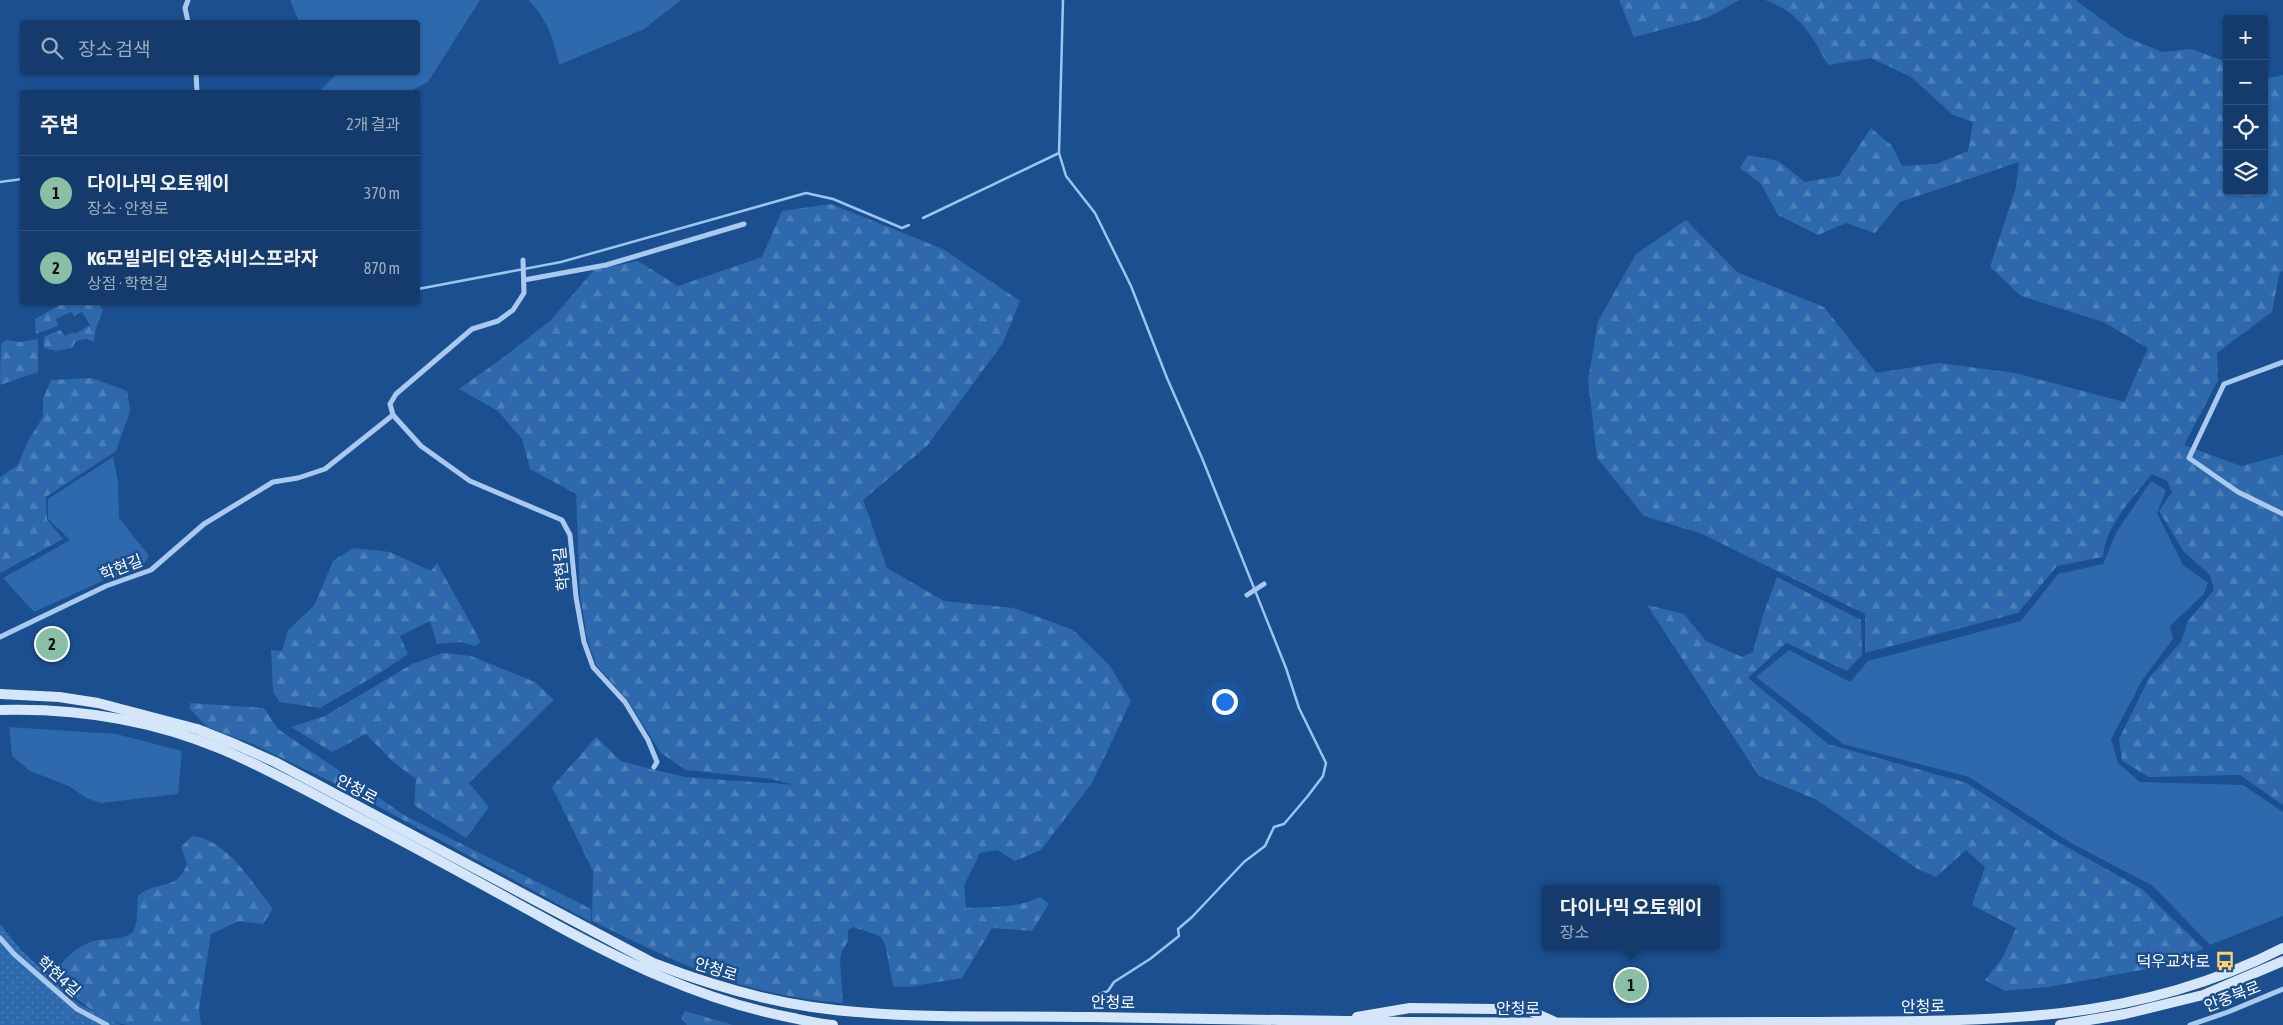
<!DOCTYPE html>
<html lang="ko">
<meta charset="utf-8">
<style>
:root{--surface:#143b6b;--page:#214673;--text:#f1f3f6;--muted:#9dadc1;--line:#33557e;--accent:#8abfa5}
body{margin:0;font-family:"Asap Condensed","Noto Sans KR",sans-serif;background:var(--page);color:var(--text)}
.controls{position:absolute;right:15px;top:15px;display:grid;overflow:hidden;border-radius:5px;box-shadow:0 1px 4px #0004}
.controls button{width:45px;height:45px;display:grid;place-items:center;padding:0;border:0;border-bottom:1px solid var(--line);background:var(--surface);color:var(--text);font:25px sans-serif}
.you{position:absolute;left:1224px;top:701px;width:18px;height:18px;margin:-12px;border:4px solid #fff;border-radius:50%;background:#1a73e8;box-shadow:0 0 0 8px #1a73e833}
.badge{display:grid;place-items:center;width:32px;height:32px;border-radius:50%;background:var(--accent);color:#111;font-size:16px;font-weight:700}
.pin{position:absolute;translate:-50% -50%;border:2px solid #fff;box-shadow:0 1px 5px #0006}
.popup{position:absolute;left:1542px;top:885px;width:178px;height:65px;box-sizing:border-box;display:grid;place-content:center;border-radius:5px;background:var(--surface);filter:drop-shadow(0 1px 4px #0005);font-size:16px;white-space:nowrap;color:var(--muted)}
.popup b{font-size:19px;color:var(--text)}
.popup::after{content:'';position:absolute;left:50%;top:100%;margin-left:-10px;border:10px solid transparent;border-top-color:var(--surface)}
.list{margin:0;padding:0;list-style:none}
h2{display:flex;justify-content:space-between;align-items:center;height:65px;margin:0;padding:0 20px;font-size:21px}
h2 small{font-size:16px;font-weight:400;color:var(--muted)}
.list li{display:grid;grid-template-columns:32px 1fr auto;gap:15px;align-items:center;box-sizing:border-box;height:75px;padding:0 20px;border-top:1px solid var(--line)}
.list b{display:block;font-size:19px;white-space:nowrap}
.list p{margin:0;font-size:16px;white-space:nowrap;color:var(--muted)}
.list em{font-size:16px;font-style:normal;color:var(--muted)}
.icon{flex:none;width:28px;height:28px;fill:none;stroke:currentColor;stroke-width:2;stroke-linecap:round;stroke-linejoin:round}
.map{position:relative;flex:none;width:2283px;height:1025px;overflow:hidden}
.search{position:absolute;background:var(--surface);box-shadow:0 1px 4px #0004;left:20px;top:20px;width:400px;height:55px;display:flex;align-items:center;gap:12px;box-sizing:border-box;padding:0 18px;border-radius:5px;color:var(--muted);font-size:19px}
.panel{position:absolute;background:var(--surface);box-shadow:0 1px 4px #0004;left:20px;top:90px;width:400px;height:215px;border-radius:5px}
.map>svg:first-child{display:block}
.grass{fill:#2e69ad}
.forest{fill:url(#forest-firs)}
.park{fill:url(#park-dots)}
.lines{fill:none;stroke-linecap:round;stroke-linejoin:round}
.stream{stroke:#9cc4f0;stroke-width:2.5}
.street{stroke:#a9c9ee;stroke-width:5}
.secondary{stroke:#d6e6fa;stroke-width:10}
.labels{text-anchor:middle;stroke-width:5;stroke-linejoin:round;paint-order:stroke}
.street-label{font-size:16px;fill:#fff;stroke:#1b4f8f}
.poi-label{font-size:16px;fill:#fff;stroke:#1b4f8f;text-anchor:end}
</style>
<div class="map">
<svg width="2283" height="1025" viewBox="0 0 2283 1025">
<defs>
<pattern id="forest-firs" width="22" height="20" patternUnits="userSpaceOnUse" patternTransform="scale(1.25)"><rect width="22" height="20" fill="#2e69ad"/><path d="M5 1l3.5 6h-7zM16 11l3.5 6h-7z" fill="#4d80b9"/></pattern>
<pattern id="park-dots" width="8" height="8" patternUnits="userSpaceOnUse" patternTransform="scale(1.25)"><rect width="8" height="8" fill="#2e69ad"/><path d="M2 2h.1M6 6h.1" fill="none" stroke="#4d80b9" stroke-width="1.8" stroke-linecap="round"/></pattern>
</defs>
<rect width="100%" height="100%" fill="#1b4f8f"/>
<!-- grass -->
<g class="grass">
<path d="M290 0H480L428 82 409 92H319L337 73 418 72V22H299Z"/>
<path d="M528 0H681L644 29 559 65C553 38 548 20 528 0Z"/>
<path d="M113 457 118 481 119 518 149 556 140 569 107 579 34 612 3 578 70 540 48 519V499Z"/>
<path d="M2151 481 2166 490 2157 513 2183 565 2208 583 2204 594 2170 626 2173 639 2143 679 2111 739 2118 763 2140 782 2243 785 2283 812V916L2210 945 2153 886 2071 843 1969 777 1843 744 1756 677 1789 650 1850 682 1868 661 2021 621 2058 574 2103 564 2117 531Z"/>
<path d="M9 727 116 734 182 751 178 794 101 803 86 798 69 786 30 771 12 756Z"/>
</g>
<!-- forest -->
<g class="forest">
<path d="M1619 0H1740L1707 18 1634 37Z"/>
<path d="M1765 0H2075L2126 37 2162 52 2191 49 2227 62V191H2264V79L2283 75V270L2279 275 2272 312 2217 353 2218 380 2184 445 2241 466 2283 455V805L2240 775 2149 777 2122 761 2119 739 2149 678 2181 642 2188 621 2214 590 2210 575 2184 552 2159 511 2172 492 2167 481 2152 474C2133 498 2105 525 2103 557L2057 566 2018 613 1865 653V614L1702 534 1644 516 1597 458 1588 380 1598 321 1636 254 1686 220 1737 272 1824 307 1876 373 1939 363 2015 373 2124 402 2148 348 2103 322 2021 296 1990 267 2016 187 2019 162 1900 202 1875 233 1846 223 1818 235 1778 215 1761 184 1740 168 1748 155 1778 161 1805 182 1839 176 1871 128 1892 146 1902 166 1936 164 1968 151 1973 122 1953 115 1911 77 1871 58 1828 65C1811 34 1800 13 1765 0Z"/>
<path d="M831 204 943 249 1020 301 1003 343 927 446 863 500 887 568 944 601 1014 608 1073 630 1110 666 1131 701 1092 783 1041 850 1015 861 997 850 980 853 964 885 966 908C990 907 1019 908 1040 897L1049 904 1032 931 992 928 962 978 908 987 893 986 885 944 880 936 853 927 848 930V941L841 953 840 962 843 1003C804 1000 763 992 726 980 680 965 636 942 592 921L593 871 552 787 596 737 621 761 651 769 685 777 795 785 771 779 686 770 661 753 628 701 596 664 588 642 580 596 576 494 530 469 522 439 498 411 459 389 504 357 551 320 594 270 638 261 678 286 762 257 782 211Z"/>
<path d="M65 302 98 303 103 310 96 328 94 342 86 339 76 341 72 348 57 351 44 348V337L60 330 65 336 73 332 75 334 90 325 82 312 74 316 71 312 56 319 58 326 36 334 35 319Z"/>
<path d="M38 339V372L0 385 1 344 6 340 19 342Z"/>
<path d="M92 378 127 391 130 411 116 451 46 497 47 520 63 539 0 573V477L18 465 28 441 43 417V399L51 380Z"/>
<path d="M353 548 390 552 431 571 437 563 481 642 475 646 461 642 437 644 430 621 400 636 408 654 383 671 320 708 280 702 273 692 271 650 282 651 288 630 314 606 333 561Z"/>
<path d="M1777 577 1861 620 1862 655 1847 671 1786 643 1748 678 1828 744 1967 783 2053 839 2142 889 2204 949 2147 969 2048 987 2005 991 1985 980 2003 957 2016 928 1972 905 1985 867 1966 850 1936 877 1916 868 1817 800 1759 776 1647 605 1684 614 1706 641 1742 657 1753 652 1763 615Z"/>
<path d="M443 653 471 656 535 682 554 700 469 783 489 807 466 838 414 805 416 779 394 763 366 734 332 752 291 727 325 716 412 664Z"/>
<path d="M190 703 264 708 278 729 404 815 591 909V922L344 788 253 744 207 727 190 709Z"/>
<path d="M192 836C227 839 252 883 273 909L263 924 239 921 211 934 199 1008 201 1025C177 1025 151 1025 127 1025 102 1022 73 996 55 980 57 962 77 946 94 941 104 938 128 941 134 930 138 921 137 905 138 896 157 879 176 893 187 864L181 847Z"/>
<path d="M685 1011 733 1025H687L681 1018Z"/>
</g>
<!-- park -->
<path class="park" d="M0 924 20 949 79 1004 121 1025H0Z"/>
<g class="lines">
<!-- stream -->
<g class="stream">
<path d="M1059 153 1066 176 1095 213 1131 286 1167 378 1202 458 1286 668 1299 708 1326 763 1323 776 1307 797 1284 824 1274 827 1265 846 1244 862 1192 917 1178 929 1179 936 1150 959 1114 982 1108 991 1091 997"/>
<path d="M0 182 22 179"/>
<path d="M923 218 1059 153 1063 0"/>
<path d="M418 289 561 262 806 193 833 199 902 228 909 225"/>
</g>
<!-- street -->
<g class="street">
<path d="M188 0 185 8 188 22"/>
<path d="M196 72 197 92"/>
<path d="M524 280 606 265 744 224"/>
<path d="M2283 362 2224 384 2189 458 2238 492 2283 514"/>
<path d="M393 415 421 446 470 481 562 520 570 535 576 597 584 642 593 667 625 702 648 740 657 762 654 767"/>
<path d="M1247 595 1264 584"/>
<path d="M0 637 106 586 151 570 204 524 273 482 298 478 325 469 393 415 390 404 396 394 472 329 498 321 513 310 524 293 523 260"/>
<path d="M0 938 14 954 77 1009 107 1025"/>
<path d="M2190 1025 2228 1012 2283 989"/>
</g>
<!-- secondary -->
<g class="secondary">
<path d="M0 694 59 697 98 703 197 729 237 745 275 762 653 963C705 983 758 999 812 1007 902 1020 995 1015 1085 1017 1193 1018 1301 1021 1408 1022 1535 1023 1662 1023 1789 1022 1880 1021 1971 1023 2062 1013 2138 1004 2215 983 2283 948"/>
<path d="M0 710C75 708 152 720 221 749 267 768 311 793 355 816 417 848 478 882 538 915 619 960 702 1001 793 1018 807 1021 820 1024 833 1025"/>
<path d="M1357 1017 1410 1008 1495 1009 1517 1005 1553 1021"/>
<path d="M2060 1025 2125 1014 2203 995 2283 961"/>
</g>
</g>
<!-- icons -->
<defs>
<symbol id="bus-bare" viewBox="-9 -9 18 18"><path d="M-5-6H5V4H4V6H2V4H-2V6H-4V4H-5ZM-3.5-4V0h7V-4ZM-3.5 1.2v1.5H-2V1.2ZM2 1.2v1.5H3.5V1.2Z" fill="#ffd166" stroke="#1b4f8f" stroke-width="2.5" paint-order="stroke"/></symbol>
</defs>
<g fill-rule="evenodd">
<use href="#bus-bare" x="2211" y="947" width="28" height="28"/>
</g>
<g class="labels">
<!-- street labels -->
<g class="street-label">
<text transform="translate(121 567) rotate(-21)" y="6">학현길</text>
<text transform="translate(561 569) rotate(-96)" y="6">학현길</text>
<text transform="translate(357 789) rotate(28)" y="6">안청로</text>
<text transform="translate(716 969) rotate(17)" y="6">안청로</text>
<text transform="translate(59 976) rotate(42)" y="6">학현4길</text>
<text transform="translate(2232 996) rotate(-21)" y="6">안중북로</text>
<text transform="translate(1113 1002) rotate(1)" y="6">안청로</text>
<text transform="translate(1923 1006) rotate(-1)" y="6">안청로</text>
<text x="1518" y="1014">안청로</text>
</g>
<!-- poi labels -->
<g class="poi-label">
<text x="2210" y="967">덕우교차로</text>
</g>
</g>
</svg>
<div class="controls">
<button>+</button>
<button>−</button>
<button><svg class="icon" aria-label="locate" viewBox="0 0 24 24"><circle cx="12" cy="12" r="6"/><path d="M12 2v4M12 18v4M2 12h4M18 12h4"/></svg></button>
<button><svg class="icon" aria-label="layers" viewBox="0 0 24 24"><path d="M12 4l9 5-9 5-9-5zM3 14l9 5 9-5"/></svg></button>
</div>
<div class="you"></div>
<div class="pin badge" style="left:1631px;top:985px">1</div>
<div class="popup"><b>다이나믹 오토웨이</b>장소</div>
<div class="pin badge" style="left:52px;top:644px">2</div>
<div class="search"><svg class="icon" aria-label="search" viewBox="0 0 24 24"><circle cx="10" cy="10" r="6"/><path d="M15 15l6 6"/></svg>장소 검색</div>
<section class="panel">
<h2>주변<small>2개 결과</small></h2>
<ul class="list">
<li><span class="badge">1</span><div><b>다이나믹 오토웨이</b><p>장소 · 안청로</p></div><em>370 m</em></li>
<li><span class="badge">2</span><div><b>KG모빌리티 안중서비스프라자</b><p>상점 · 학현길</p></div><em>870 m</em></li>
</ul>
</section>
</div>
